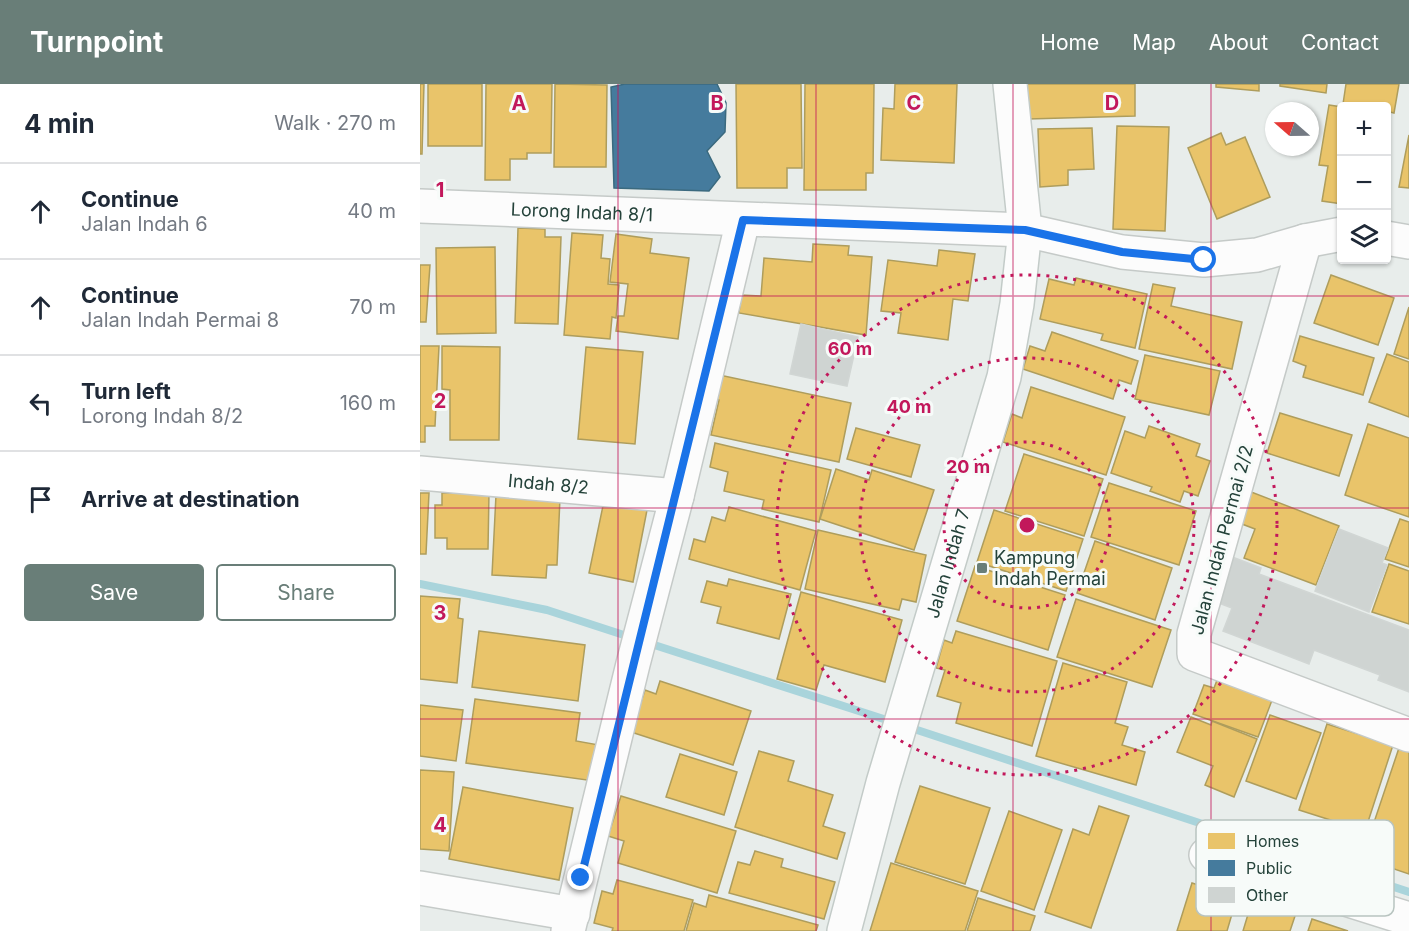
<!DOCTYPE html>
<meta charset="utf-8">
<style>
:root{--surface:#fff;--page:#f2f2f3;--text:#1f2937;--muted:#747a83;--line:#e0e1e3;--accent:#697e78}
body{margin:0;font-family:Inter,sans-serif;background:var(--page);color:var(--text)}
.controls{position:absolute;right:18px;top:18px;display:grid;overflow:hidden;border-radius:6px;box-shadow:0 2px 4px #0004}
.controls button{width:54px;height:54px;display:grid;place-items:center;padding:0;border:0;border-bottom:2px solid var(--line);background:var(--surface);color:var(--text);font:30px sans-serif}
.compass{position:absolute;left:845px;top:18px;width:54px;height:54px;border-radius:50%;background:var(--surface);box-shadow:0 2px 4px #0004;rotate:290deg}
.stop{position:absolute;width:18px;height:18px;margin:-14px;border:4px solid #1a73e8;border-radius:50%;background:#fff}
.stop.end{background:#1a73e8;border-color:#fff;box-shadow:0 2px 6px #0008}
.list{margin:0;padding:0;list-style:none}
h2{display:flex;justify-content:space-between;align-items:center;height:78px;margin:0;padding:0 24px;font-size:26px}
h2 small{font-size:20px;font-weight:400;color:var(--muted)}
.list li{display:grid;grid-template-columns:39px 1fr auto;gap:18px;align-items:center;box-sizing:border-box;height:96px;padding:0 24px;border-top:2px solid var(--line)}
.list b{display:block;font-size:22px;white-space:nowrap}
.list p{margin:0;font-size:20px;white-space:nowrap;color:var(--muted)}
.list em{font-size:20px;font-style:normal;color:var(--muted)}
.actions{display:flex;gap:12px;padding:18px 24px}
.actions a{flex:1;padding:14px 0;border:2px solid var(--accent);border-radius:6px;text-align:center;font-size:21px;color:var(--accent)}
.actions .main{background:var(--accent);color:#fff}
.icon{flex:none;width:33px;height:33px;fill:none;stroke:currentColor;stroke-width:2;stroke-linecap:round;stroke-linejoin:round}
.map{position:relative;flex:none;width:989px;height:847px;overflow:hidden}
header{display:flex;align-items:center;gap:36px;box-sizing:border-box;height:84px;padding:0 30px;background:var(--accent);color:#fff}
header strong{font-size:28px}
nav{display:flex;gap:33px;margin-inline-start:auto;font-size:21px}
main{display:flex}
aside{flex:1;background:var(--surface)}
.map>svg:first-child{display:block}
.homes{fill:#e9c46a;stroke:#ae9d5c;stroke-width:1.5}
.public{fill:#457b9d;stroke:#3b6a7f;stroke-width:1.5}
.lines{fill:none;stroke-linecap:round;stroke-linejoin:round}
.stream{stroke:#a9d4db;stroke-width:8}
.building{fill:#cfd4d2;stroke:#d1d6d4;stroke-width:1.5}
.street-casing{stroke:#c5cac8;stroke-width:36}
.secondary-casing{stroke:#c3cbc8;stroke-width:36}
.street{stroke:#fcfcfc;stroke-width:33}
.secondary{stroke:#fcfcfc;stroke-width:33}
.route{stroke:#1a73e8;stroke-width:8}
.grid{fill:none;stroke:#c2185b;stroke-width:1.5;stroke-opacity:0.55}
.ring{fill:none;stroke:#c2185b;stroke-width:3;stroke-dasharray:3 6}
.poi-dot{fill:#697e78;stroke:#f7fbf9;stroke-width:2}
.labels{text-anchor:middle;stroke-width:6;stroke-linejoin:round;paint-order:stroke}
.street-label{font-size:18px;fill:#24423a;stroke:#f7fbf9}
.poi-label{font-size:18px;fill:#24423a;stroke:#f7fbf9;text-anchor:start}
.key{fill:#f7fbf9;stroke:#b8c4c0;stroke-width:1.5}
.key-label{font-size:16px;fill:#24423a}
.grid-label{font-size:20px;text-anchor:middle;font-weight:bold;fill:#c2185b;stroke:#f7fbf9;stroke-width:6;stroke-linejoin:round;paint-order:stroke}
.centre{fill:#c2185b;stroke:#f7fbf9;stroke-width:3}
.ring-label{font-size:18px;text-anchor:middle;font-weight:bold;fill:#c2185b;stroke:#f7fbf9;stroke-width:6;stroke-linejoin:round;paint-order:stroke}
</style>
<header>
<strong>Turnpoint</strong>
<nav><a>Home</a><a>Map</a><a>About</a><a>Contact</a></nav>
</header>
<main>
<aside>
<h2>4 min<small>Walk · 270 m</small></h2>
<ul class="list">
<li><svg class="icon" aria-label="ahead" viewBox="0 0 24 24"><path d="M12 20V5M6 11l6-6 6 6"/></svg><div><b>Continue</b><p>Jalan Indah 6</p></div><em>40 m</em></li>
<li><svg class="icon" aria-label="ahead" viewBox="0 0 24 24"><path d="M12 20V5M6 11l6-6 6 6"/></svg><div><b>Continue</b><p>Jalan Indah Permai 8</p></div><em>70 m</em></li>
<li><svg class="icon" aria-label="left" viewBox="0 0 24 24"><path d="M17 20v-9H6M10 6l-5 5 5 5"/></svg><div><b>Turn left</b><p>Lorong Indah 8/2</p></div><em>160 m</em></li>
<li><svg class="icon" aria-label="arrive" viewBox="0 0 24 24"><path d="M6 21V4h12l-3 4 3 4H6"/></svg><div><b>Arrive at destination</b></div></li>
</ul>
<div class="actions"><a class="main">Save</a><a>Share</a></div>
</aside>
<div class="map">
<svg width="989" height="847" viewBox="0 0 989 847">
<rect width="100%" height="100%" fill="#e8edeb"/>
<!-- homes -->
<g class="homes">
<path d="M0 0H4L2 70H0Z"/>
<rect x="8" y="0" width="54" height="62"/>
<path d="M66 0H132L131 69H107V75H90V96H65Z"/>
<path d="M135 0 187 1 186 83H134Z"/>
<path d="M316 0H381L382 84H367V104H317Z"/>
<path d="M385 0H454L453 89H446V106H384Z"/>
<path d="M475 0H537L534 79 461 76 463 24 474 25Z"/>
<path d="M607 0H715V32L608 35Z"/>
<path d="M796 0H839V7L796 3Z"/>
<path d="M860 0H907L906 9 860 2Z"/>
<path d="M926 0H979L974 29 966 27V22H938L923 20Z"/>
<path d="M909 21 922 23V120L902 117 908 82 899 81Z"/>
<path d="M697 42 749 43 745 147 693 145Z"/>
<path d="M672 44 674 85 648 86V101L620 103 618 45Z"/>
<path d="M801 49 806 61 825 53 850 113 797 135 768 64Z"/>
<path d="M989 51V104L979 103Z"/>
<path d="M98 144 125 145V153H141L138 240 95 239Z"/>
<path d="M152 149 183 151 181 174 190 175 188 200 199 201 196 234 192 233 190 255 144 251Z"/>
<path d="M196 150 232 155 230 169 269 174 258 255 196 247 198 232H204L208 200 190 198Z"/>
<path d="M393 160 429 162 428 171 452 173 446 251 319 229 321 211 341 212 344 174 392 178Z"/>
<path d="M75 163 76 249 17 250 16 164Z"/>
<path d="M519 166 555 170 548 217 533 215 528 256 478 249 481 229 461 227 468 176 517 182Z"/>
<path d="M0 181H10L6 238H0Z"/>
<path d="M911 191 974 214 958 261 894 239Z"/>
<path d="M656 194 727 210 715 264 681 256 683 250 620 235 629 195 654 201Z"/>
<path d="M733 200 755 204 751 222 822 238 812 285 719 265Z"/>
<path d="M989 223V275L974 270Z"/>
<path d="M632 248 718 277 711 300 699 296 693 315 603 285 610 262 625 267Z"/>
<path d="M880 252 954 274 943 311 883 293 886 282 873 277Z"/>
<path d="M0 262H19L15 342H5V358H0Z"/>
<path d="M22 262 80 263 79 356H30V306L22 305Z"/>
<path d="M166 263 223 268 215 360 158 355Z"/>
<path d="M967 270 989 278V333L949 318Z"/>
<path d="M725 271 800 287 789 331 715 315Z"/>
<path d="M290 289 431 319 419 378 291 351 299 316 285 313Z"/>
<path d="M611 303 705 333 686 391 583 358 592 330 602 334Z"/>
<path d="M860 329 932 351 919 392 847 369Z"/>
<path d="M948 340 989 354V433L925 411Z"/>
<path d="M729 342 780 360 776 372 790 377 778 412 764 407 760 418 730 407 732 403 691 389 705 347 725 354Z"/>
<path d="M436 344 500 361 491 393 427 375Z"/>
<path d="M295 359 411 386 399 438 342 425 344 416 304 407 308 388 290 383Z"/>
<path d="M604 370 683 395 664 452 585 427Z"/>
<path d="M416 385 449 396 452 386 514 406 494 466 400 435Z"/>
<path d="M689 399 776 427 759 481 671 453Z"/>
<path d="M826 406 919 442 896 501 824 474 835 445 814 437Z"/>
<path d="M0 409H9L6 470H0Z"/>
<path d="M22 409H69L68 465H27V454H15V421H22Z"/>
<path d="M76 411 140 414 137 481H127L126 494 72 491Z"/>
<path d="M184 417 227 426 213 498 169 489Z"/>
<path d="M309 423 396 447 380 506 269 475 274 455 285 458 292 433 305 437Z"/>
<path d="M574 426 663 455 646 507 557 478Z"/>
<path d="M980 435 989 438V483L965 475Z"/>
<path d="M398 446 506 471 496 518 482 515 479 526 385 505Z"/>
<path d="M675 457 752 484 735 536 657 509Z"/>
<path d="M969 480 989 487V540L952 528Z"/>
<path d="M555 482 645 511 628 566 537 537Z"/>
<path d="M309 495 371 510 359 555 297 539 301 523 281 518 287 497 307 502Z"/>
<path d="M381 508 482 536 465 598 404 581 396 606 357 595Z"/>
<path d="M0 512 40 515 38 534 43 535 37 599 0 595Z"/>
<path d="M656 515 751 546 732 603 637 573Z"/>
<path d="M59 547 165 561 158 617 52 603Z"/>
<path d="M536 547 637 577 612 662 536 639 541 619 517 612 525 586 516 584 524 556 532 559Z"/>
<path d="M643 579 707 598 695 639 708 643 702 661 725 668 716 701 616 672Z"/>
<path d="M799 591 854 611 838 653 773 630 784 601 794 604Z"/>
<path d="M240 597 331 627 313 681 211 648 225 606 236 610Z"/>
<path d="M55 615 160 629 156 657 179 661 174 697 46 679Z"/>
<path d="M0 621 43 626 36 677 0 672Z"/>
<path d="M850 631 901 649 876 715 826 697Z"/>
<path d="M771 633 791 641 792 637 837 655 814 713 785 701 793 682 757 668Z"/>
<path d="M907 640 973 661 945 747 879 726Z"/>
<path d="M980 661 989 664V790L942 774Z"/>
<path d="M339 667 374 677 368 697 413 711 403 742 425 749 417 775 315 743Z"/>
<path d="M260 670 317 688 304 731 246 713Z"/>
<path d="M0 686 34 688 29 767 0 765Z"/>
<path d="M500 702 570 724 545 800 475 778Z"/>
<path d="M43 703 153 724 139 796 29 775Z"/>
<path d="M201 712 316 747 297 809 198 779 204 757 188 752Z"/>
<path d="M679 722 709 732 671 844 625 828 653 745 669 751Z"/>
<path d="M589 727 642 746 614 826 561 807Z"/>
<path d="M335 767 363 775 361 783 415 798 404 835 309 809 318 778 330 781Z"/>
<path d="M471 779 558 807 545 847H450Z"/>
<path d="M197 796 273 816 264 847H192L193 844 174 839 182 807 193 810Z"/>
<path d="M772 799 817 813 807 847H757Z"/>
<path d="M289 811 398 841 396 847H266L274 819 286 823Z"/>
<path d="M558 814 615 832 610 847H547Z"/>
<path d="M832 817 876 829 870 847H823Z"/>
<path d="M892 835 928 847H888Z"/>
</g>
<!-- public -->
<path class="public" d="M205 0H297L306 19 305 48 287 67 300 93 289 107 194 104 191 3Z"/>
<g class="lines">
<!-- stream -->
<g class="stream">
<path d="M0 500 127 526 213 554"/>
<path d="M225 558 476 639"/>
<path d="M488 643 989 808"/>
</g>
</g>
<!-- building -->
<g class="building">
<path d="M381 240 438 253 427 302 370 290Z"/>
<path d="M919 445 968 464 962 479 967 481 949 528 895 507Z"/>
<path d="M807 471 841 484 839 490 989 546V608L958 596 960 591 894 566 889 580 803 547 812 524 791 516Z"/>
</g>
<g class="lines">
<defs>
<g id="street">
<path id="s1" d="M0 122 605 146 702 168 784 176 837 171 885 157 922 150"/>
<path d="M966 154 989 158"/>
<path d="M885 157 774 550V570L989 651"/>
<path id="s2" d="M0 389 257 412"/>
<path d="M786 771 989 835"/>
<path d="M0 804 153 830"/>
<path d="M148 847 213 580 257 412 323 136"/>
</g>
<g id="secondary">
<path id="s3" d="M424 847 463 699 584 293 597 220 605 146 590 0"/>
</g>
</defs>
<!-- street casing -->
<use href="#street" class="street-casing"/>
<!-- secondary casing -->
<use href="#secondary" class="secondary-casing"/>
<!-- street -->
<use href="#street" class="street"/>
<!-- secondary -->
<use href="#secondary" class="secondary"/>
</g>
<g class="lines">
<!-- route -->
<path class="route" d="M161 794C214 574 271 355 323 136L605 146 702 168 784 176"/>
</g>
<!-- grid -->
<path class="grid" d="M198 0V847M396 0V847M593 0V847M791 0V847M0 212H989M0 424H989M0 635H989"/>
<!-- distance rings -->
<g class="ring">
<circle cx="607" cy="441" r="83"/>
<circle cx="607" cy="441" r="167"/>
<circle cx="607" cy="441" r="250"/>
</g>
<!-- markers -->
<rect class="poi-dot" x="556" y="478" width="12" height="12" rx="3"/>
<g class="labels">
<!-- street labels -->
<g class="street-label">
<text dy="6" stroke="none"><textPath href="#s1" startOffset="162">Lorong Indah 8/1</textPath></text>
<text dy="6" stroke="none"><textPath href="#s2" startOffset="129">Indah 8/2</textPath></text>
<text transform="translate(802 456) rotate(-75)" y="6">Jalan Indah Permai 2/2</text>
<text dy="6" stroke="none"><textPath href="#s3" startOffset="382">Jalan Indah 7</textPath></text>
</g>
<!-- poi labels -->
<g class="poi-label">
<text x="574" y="480">Kampung<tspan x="574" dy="21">Indah Permai</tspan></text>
</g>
</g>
<!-- legend -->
<rect x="776" y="736" width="198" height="96" rx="9" class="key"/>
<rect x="788" y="749" width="27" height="16" fill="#e9c46a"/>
<rect x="788" y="776" width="27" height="16" fill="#457b9d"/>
<rect x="788" y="803" width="27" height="16" fill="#cfd4d2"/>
<g class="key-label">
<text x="826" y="763">Homes</text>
<text x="826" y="790">Public</text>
<text x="826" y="817">Other</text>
</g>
<g class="grid-label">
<text x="99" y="26">A</text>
<text x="297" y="26">B</text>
<text x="494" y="26">C</text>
<text x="692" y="26">D</text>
<text x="20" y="113">1</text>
<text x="20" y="324">2</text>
<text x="20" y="536">3</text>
<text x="20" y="748">4</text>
</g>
<circle cx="607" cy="441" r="9" class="centre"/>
<g class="ring-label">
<text x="430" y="271">60 m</text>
<text x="489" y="329">40 m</text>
<text x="548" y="389">20 m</text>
</g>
</svg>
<div class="controls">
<button>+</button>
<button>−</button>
<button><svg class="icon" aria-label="layers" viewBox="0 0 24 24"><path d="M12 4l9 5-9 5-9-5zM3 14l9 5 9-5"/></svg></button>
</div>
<svg class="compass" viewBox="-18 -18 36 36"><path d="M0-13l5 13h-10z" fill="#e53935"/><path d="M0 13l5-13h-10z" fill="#747a83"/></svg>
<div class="stop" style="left:784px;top:176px"></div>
<div class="stop end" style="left:161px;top:794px"></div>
</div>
</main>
